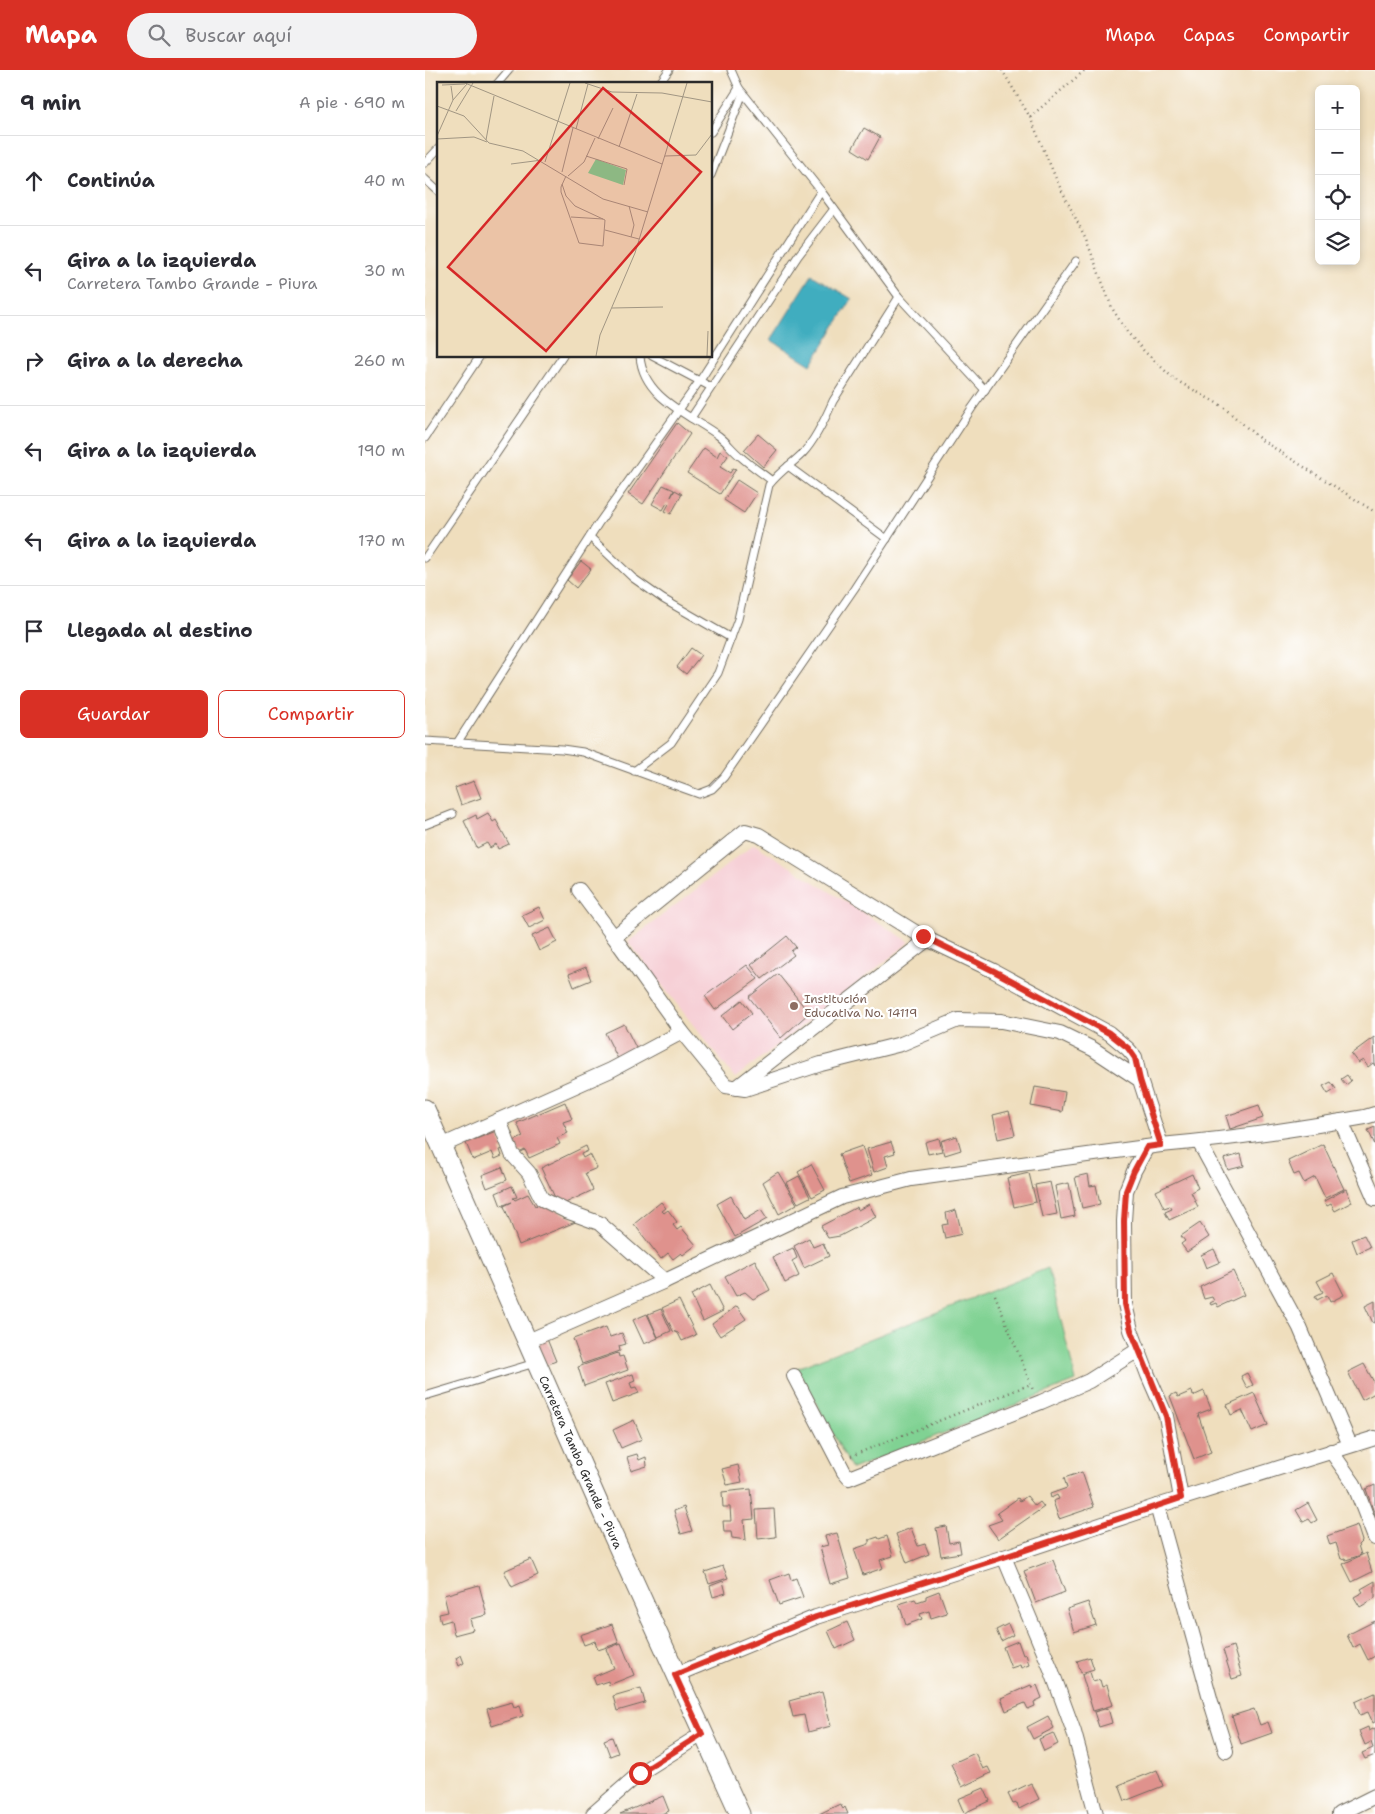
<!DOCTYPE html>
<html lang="es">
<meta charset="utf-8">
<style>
:root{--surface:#fff;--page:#f2f2f3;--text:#2b2b33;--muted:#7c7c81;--line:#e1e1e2;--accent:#d93025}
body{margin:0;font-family:"Shantell Sans",sans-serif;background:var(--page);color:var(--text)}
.controls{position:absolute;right:15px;top:15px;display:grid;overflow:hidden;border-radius:8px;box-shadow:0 2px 8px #0003}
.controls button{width:45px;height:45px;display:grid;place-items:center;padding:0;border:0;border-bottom:1px solid var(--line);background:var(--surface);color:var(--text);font:25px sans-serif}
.stop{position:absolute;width:15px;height:15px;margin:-11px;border:4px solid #d93025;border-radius:50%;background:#fff}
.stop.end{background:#d93025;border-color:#fff;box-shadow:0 1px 5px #0008}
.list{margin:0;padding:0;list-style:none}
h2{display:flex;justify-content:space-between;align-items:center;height:65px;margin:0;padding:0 20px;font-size:21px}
h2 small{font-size:16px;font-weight:400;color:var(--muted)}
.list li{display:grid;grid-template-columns:32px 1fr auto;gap:15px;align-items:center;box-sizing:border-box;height:90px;padding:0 20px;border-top:1px solid var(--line)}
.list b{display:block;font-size:19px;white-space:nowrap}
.list p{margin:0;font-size:16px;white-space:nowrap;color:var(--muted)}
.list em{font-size:16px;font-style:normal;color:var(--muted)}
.actions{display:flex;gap:10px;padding:15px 20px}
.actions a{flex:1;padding:11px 0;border:1px solid var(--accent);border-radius:8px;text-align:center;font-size:18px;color:var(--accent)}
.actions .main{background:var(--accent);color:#fff}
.icon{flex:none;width:28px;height:28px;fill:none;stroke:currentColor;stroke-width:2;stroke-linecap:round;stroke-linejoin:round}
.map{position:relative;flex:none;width:950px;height:1744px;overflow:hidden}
header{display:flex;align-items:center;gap:30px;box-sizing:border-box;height:70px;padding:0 25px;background:var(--accent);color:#fff}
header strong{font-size:24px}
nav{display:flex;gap:28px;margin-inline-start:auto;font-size:18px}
.search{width:350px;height:45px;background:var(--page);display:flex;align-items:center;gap:12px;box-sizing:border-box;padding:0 18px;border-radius:28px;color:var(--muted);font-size:19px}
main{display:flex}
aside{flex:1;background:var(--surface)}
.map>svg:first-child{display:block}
.built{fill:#f6cfd5}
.green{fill:#80d293;stroke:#567e5f}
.water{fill:#40adbf;stroke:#366c75}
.building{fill:#df928d}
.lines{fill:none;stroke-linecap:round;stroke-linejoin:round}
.service-casing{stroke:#706a5e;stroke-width:9}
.minor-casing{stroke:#706a5e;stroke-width:16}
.secondary-casing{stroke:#706a5e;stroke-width:21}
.path{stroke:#706a5e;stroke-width:2.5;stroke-dasharray:1 4;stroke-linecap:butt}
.service{stroke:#fff;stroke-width:7}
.minor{stroke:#fff;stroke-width:14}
.secondary{stroke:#fff;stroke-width:19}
.route{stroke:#d93025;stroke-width:6}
.education-dot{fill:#8d6e63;stroke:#fff;stroke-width:2}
.labels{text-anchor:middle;stroke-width:4.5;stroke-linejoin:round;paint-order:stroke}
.education-label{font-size:12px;fill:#785e54;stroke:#fff;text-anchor:start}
.street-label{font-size:12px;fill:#2b2b2b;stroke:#fff}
.inset-road{fill:none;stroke:#a19683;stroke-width:1}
.view{fill:#d62828;fill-opacity:0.15;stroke:#d62828;stroke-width:2.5}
.inset-edge{fill:none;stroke:#2b2b2b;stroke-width:2.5}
</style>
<header>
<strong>Mapa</strong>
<div class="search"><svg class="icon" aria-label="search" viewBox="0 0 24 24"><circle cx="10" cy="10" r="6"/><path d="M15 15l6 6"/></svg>Buscar aquí</div>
<nav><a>Mapa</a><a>Capas</a><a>Compartir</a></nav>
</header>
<main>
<aside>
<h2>9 min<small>A pie · 690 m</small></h2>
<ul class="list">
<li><svg class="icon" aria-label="ahead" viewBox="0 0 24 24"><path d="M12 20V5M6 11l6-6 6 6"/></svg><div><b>Continúa</b></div><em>40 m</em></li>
<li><svg class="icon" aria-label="left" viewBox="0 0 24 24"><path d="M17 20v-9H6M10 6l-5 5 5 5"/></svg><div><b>Gira a la izquierda</b><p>Carretera Tambo Grande - Piura</p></div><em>30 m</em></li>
<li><svg class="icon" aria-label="right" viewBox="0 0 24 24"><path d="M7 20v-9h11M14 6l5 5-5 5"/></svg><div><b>Gira a la derecha</b></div><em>260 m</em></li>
<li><svg class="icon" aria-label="left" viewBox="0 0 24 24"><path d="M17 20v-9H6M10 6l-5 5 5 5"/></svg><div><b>Gira a la izquierda</b></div><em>190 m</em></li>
<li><svg class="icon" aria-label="left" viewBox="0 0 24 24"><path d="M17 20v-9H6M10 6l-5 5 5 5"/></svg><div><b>Gira a la izquierda</b></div><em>170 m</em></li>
<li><svg class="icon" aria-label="arrive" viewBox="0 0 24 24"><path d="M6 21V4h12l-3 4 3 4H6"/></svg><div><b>Llegada al destino</b></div></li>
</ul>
<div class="actions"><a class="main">Guardar</a><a>Compartir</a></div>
</aside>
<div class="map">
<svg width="950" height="1744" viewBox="0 0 950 1744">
<rect width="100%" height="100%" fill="#fff"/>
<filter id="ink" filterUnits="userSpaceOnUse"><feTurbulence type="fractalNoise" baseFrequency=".02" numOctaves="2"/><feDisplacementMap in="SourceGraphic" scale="10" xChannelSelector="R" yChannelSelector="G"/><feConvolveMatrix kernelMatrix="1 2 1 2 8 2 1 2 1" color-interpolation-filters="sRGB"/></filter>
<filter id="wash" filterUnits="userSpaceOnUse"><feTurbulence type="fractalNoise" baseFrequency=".0096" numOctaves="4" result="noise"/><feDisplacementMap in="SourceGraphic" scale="20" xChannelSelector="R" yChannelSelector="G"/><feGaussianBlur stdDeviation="1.12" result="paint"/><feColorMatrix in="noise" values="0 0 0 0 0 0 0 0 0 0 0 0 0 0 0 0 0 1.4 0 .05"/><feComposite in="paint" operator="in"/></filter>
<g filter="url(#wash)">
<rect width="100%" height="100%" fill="#efdebd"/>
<!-- built -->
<path class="built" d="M329 774 485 872 310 1008 203 872Z"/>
<!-- green -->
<path class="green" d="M623 1198 651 1311 427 1399 372 1298Z"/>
<!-- water -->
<path class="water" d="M387 205 427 229 386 295 346 270Z"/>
<g id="blocks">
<!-- building -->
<g class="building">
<path d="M439 58 455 67 443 89 427 79Z"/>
<path d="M252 353 265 364 218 434 203 424Z"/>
<path d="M333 364 352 380 338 397 319 380Z"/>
<path d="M279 378 292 387 295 381 303 386 295 397 305 403 308 398 311 399 295 424 262 403Z"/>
<path d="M312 410 332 423 319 443 299 430Z"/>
<path d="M238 415 249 420 246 427 250 420 257 424 246 444 240 441 244 434 242 433 238 440 227 434Z"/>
<path d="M156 491 166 499 151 518 142 510Z"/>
<path d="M266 578 276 585 261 604 252 597Z"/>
<path d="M49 711 56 728 36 735 30 718Z"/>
<path d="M63 743 68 752 71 750 84 774 73 779 71 774 65 778 62 773 52 778 39 751 51 745 52 749Z"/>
<path d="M114 837 120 850 104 858 97 845Z"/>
<path d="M125 858 132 872 114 881 107 866Z"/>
<path d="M362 866 371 877 366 881 369 885 337 909 326 895Z"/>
<path d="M322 895 333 909 290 940 280 926Z"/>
<path d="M161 897 166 910 149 917 144 904Z"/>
<path d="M353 904 384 943 356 968 324 927Z"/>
<path d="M317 930 327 943 307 959 297 946Z"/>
<path d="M199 954 212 980 193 989 180 963Z"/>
<path d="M949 967 950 996 948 993 943 997 938 990 933 993 926 984Z"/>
<path d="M922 1005 926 1011 921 1015 916 1009Z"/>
<path d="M906 1012 911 1019 903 1024 898 1016Z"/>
<path d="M610 1017 640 1022 637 1042 606 1036Z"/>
<path d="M140 1032 147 1049 138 1052 143 1063 132 1068 135 1074 104 1088 100 1080 94 1083 89 1071 98 1067 92 1053Z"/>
<path d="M834 1035 838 1048 805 1059 801 1046Z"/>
<path d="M584 1041 590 1065 573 1069 568 1045Z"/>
<path d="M950 1057V1075L943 1060Z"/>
<path d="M71 1061 79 1079 75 1080 77 1086 70 1089 67 1082 48 1090 41 1073Z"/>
<path d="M532 1066 536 1080 520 1085 516 1071Z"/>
<path d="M514 1068 517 1081 503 1084 500 1072Z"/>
<path d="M466 1072 470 1083 460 1086 463 1097 449 1102 442 1079Z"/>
<path d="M898 1074 919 1119 900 1128 890 1107 879 1113 874 1103 869 1105 863 1091Z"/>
<path d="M161 1076 163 1081 156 1084 158 1088 165 1084 172 1098 160 1103 168 1120 134 1136 116 1098Z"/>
<path d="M437 1076 447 1105 424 1113 414 1084Z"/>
<path d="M816 1084 819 1096 803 1100 799 1089Z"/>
<path d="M386 1094 400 1120 387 1127 373 1102Z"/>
<path d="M77 1097 82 1110 62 1118 57 1105Z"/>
<path d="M353 1102 372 1134 354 1144 338 1112Z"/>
<path d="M604 1103 611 1132 589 1137 582 1108Z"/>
<path d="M663 1104 665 1116 671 1115 675 1134 657 1138 650 1107Z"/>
<path d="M767 1104 773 1118 766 1122 773 1137 744 1150 740 1142 747 1139 745 1136 739 1138 731 1121Z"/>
<path d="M374 1106 385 1127 373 1133 361 1113Z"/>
<path d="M625 1112 632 1144 617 1147 610 1115Z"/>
<path d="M644 1113 650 1146 636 1149 630 1116Z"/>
<path d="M87 1116 92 1127 88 1128 90 1130 103 1124 110 1136 119 1133 153 1151 94 1175 79 1136 87 1132 76 1136 71 1123Z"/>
<path d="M921 1119 927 1132 910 1141 906 1134 902 1136 899 1131Z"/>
<path d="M306 1126 319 1150 336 1140 342 1149 310 1167 292 1134Z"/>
<path d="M236 1132 241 1138 237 1141 239 1143 243 1140 252 1152 248 1155 252 1160 256 1157 271 1175 258 1185 256 1183 248 1189 243 1183 236 1189 209 1154Z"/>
<path d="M444 1134 451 1147 415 1166 403 1168 396 1156 432 1137 433 1140Z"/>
<path d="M531 1140 537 1164 520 1168 517 1155 523 1154 521 1143Z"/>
<path d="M775 1153 784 1167 762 1182 756 1174 760 1171 756 1166Z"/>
<path d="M939 1165 945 1177 932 1183 927 1170Z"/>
<path d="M384 1168 388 1177 398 1173 404 1186 379 1198 369 1176Z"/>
<path d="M368 1178 372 1188 367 1191 374 1206 360 1213 348 1187Z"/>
<path d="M789 1179 795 1192 781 1198 776 1185Z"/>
<path d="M330 1190 345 1220 328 1229 320 1222 311 1226 300 1206Z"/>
<path d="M808 1201 819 1225 793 1237 791 1233 786 1235 785 1233 789 1231 787 1227 779 1229 775 1217Z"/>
<path d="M908 1203 919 1225 905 1232 902 1225 892 1230 890 1226 898 1222 892 1211Z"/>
<path d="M285 1215 298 1241 278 1251 266 1225Z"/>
<path d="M254 1230 271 1265 257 1271 253 1263 248 1261 237 1238Z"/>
<path d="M950 1231V1252L948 1253 940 1236Z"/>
<path d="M312 1236 321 1249 295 1266 287 1254Z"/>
<path d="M236 1239 246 1261 233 1267 223 1244Z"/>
<path d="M222 1244 233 1268 219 1274 208 1250Z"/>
<path d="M181 1257 185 1267 197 1263 201 1274 194 1276 195 1281 157 1294 148 1269Z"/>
<path d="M122 1269 131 1291 121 1295 112 1274Z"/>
<path d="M193 1283 194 1287 198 1286 203 1300 159 1316 153 1297Z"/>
<path d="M939 1294 950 1314V1323L937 1330 923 1302Z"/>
<path d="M822 1303 828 1315 822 1318 816 1306Z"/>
<path d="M208 1304 210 1311 205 1313 207 1318 211 1317 214 1323 187 1333 180 1314Z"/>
<path d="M767 1321 768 1326 779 1321 786 1339 773 1344 786 1382 769 1389 745 1326 751 1323 753 1327Z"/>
<path d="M829 1323 843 1355 827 1362 817 1340 806 1345 802 1335Z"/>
<path d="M209 1350 217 1369 196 1378 188 1360Z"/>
<path d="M212 1384 214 1390 221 1387 222 1396 206 1401 202 1387Z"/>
<path d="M313 1395 317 1412 302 1415 297 1399Z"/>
<path d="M657 1402 669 1437 634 1449 628 1431 634 1429 632 1425 626 1428 625 1424 642 1418 639 1408Z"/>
<path d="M950 1415V1446L941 1419Z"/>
<path d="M326 1419 329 1449 319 1450 321 1470 307 1468 306 1462H299L298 1451H306L305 1437H298L297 1422Z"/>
<path d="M602 1426 610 1436 615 1432 619 1437 573 1469 563 1455 577 1450 572 1443 593 1428 595 1431Z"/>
<path d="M883 1433 892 1450 887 1453 884 1449 878 1452 871 1440Z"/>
<path d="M259 1437 267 1461 256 1464 249 1441Z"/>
<path d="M349 1439 351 1467 333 1469 331 1440Z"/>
<path d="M932 1455 937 1471 933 1475 936 1485 921 1490 920 1488 916 1489 911 1473 905 1475 902 1466Z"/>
<path d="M521 1456 524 1473 534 1471 536 1483 516 1486 511 1458Z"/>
<path d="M486 1458 493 1476 500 1474 504 1484 482 1493 471 1464Z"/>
<path d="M412 1463 425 1508 405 1514 395 1477 403 1475 400 1466Z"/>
<path d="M462 1466 468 1486 455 1490 458 1498 438 1505 429 1479 444 1474V1470L453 1467 454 1469Z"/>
<path d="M941 1483 947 1502 927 1512 918 1494Z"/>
<path d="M106 1489 113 1505 87 1517 79 1501Z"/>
<path d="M628 1490 640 1522 611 1533 599 1501Z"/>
<path d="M298 1496 303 1508 284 1514 280 1502Z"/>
<path d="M364 1503 366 1510 371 1508 378 1527 354 1535 345 1510Z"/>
<path d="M298 1511 301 1523 288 1527 285 1516Z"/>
<path d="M950 1511V1528L935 1537 929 1527 938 1522 936 1519Z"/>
<path d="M54 1515 62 1545 45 1549 48 1560 29 1565 26 1550 16 1553 14 1544 23 1542 19 1525Z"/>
<path d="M514 1521 522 1543 506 1548 504 1541 495 1544 497 1549 481 1555 474 1534 490 1529 492 1532 501 1529V1526Z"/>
<path d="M663 1532 671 1555 649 1562 642 1539Z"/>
<path d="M950 1551V1586L943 1590 935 1574 928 1578 922 1565Z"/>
<path d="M422 1552 430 1570 411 1579 403 1561Z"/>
<path d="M187 1554 194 1573 173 1580 170 1571 159 1575 155 1565Z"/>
<path d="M583 1554 588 1565 576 1571 571 1560Z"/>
<path d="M593 1571 598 1585 601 1584 604 1595 596 1598 595 1595 586 1598 578 1577Z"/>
<path d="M196 1573 209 1605 184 1615 183 1611 171 1615 168 1607 189 1598 181 1579Z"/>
<path d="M808 1576 817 1606 807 1609 798 1580Z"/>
<path d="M36 1585 39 1593 34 1596 31 1588Z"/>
<path d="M665 1587 669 1599 656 1603 652 1591Z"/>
<path d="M665 1602 668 1612 675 1610 677 1617 682 1615 688 1635 668 1641 657 1605Z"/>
<path d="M606 1615 607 1618 612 1615 617 1628 609 1632 610 1636 603 1639 600 1633 581 1641 576 1628Z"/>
<path d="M216 1618 220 1633 192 1641 188 1626Z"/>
<path d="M397 1622 406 1656 383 1662 379 1645 368 1647 364 1631Z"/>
<path d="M950 1623V1652L948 1653 943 1642 935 1645 930 1632Z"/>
<path d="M87 1632 89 1637 95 1635 98 1646 67 1656 62 1639Z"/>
<path d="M683 1638 687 1653 674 1657 669 1642Z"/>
<path d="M829 1639 835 1655 843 1652 847 1663 816 1674 807 1646Z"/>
<path d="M623 1646 629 1658 608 1669 602 1657Z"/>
<path d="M943 1657 944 1661 950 1658V1685L940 1689 937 1683 948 1678 946 1672 940 1675 934 1661Z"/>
<path d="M628 1663 633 1674 619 1681 614 1669Z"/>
<path d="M187 1667 193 1683 185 1686 179 1670Z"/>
<path d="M550 1683 558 1699 563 1697 566 1703 537 1717 526 1694Z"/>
<path d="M732 1700 738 1716 700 1731 694 1715Z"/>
<path d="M606 1713 614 1729 594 1739 592 1733 588 1734 583 1724Z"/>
<path d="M559 1718 565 1731 539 1743 533 1729Z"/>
<path d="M238 1726 244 1741 236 1744H195Z"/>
<path d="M415 1734 418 1739 420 1737 423 1744H394Z"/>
</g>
</g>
</g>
<g filter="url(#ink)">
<use href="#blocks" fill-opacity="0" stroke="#706a5e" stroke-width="1"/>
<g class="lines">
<defs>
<g id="service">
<path d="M306 0 314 18 396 121 474 227 560 320"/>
<path d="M72 14 84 0"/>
<path d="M234 14 244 0"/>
<path d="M286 62 314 18"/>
<path d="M0 93 14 78"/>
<path d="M286 105 318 23"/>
<path d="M0 109 14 122"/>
<path d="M215 286C218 328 264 344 294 366 302 372 308 381 316 387 326 396 337 403 347 411"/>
<path d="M227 286 286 317"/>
<path d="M266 348 373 186 409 139"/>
<path d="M0 368 55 286"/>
<path d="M363 396 462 469"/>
<path d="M165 467 208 508 238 529 306 568"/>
<path d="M0 488 138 286"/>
<path d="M0 671 137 679 158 682 274 724 287 719 299 707 429 519 547 338 651 191"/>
<path d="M32 673 173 454 276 309 396 121"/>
<path d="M209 701 246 673 293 603 313 549 344 415C354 402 367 394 378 383 390 370 401 347 408 331L474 227"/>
<path d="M0 755 28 744"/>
<path d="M0 1326 110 1293"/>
</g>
<g id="minor">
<path d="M154 820 189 867"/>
<path d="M715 1010 668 979 635 963 576 951 533 950 476 974 396 994 320 1019 301 1016 257 962 189 867 320 761 334 765 498 867 569 901 684 963 703 979 710 987 715 1010 736 1075"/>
<path d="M311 1018 503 869"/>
<path d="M74 1050 87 1084 104 1103 117 1129 141 1141 174 1153 240 1211"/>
<path d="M916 1051 950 1129"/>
<path d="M774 1072 875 1258 925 1375"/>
<path d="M16 1076 186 1000 257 962"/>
<path d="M722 1077 709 1101 701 1121 699 1151 700 1234 706 1260 723 1305 741 1346 756 1428"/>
<path d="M103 1271 240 1211 417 1127 486 1109 736 1075C804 1069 872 1059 940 1047L950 1044"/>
<path d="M369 1306 419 1402 424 1408 616 1332 664 1311 713 1280"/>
<path d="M906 1381 929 1414 950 1468"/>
<path d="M732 1436 788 1639 801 1681"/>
<path d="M579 1487 626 1599 649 1662 671 1744"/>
<path d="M250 1605 391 1547 579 1487 732 1436 950 1368"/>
<path d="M168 1744 215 1703 277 1664"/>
<path d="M914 1744 950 1726"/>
</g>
<g id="secondary">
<path id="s1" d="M0 1039 175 1437 315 1744"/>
</g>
</defs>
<!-- service casing -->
<use href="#service" class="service-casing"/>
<!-- minor casing -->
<use href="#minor" class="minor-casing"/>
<!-- secondary casing -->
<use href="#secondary" class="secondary-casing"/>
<!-- path -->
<g class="path">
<path d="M577 0 605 47 632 111 661 169 687 238 702 262 719 281 749 309 797 336 835 369 950 442"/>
<path d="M605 47 660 0"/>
<path d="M570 1225 608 1320"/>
<path d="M426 1386 606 1314"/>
</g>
<!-- service -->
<use href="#service" class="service"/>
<!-- minor -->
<use href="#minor" class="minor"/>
<!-- secondary -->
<use href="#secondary" class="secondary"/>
</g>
</g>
<g class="lines" filter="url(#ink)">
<!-- route -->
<path class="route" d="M215 1703 277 1664 250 1605 391 1547 579 1487 756 1428 741 1346 706 1260 700 1234 699 1151 701 1121 709 1101 722 1077 736 1075 715 1010 710 988 703 978 684 963 569 901 498 866"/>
</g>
<!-- markers -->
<circle class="education-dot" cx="369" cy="936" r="5"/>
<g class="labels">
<!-- education labels -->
<g class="education-label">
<text x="379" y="933">Institución<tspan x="379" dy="14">Educativa No. 14119</tspan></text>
</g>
<!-- street labels -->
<g class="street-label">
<text dy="4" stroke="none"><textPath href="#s1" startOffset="386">Carretera Tambo Grande - Piura</textPath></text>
</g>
</g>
<!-- overview -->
<g transform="translate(12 12)">
<rect width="275" height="275" fill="#efdebd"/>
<path d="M159 77 189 88 186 103 151 91Z" fill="#80d293"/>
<path class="inset-road" d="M28 1 225 82M148 1 175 10 225 11 275 20M5 3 28 2M16 18 30 2M0 24 27 34 52 61 86 69 166 117 211 130M19 29 36 1M139 47 151 2M0 54 16 18 14 4M0 57 37 55 50 60M161 57 176 26M49 58 57 14M182 65 200 12M149 74 190 87 187 103M228 74 259 73 275 52M108 80 133 1M74 82 105 78M125 90 136 46M131 94 147 80 158 56M125 102 129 114 138 124 168 138 166 164 142 161 124 110V105L129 94M192 124 197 143 194 155M134 135 166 137M168 148 202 157M175 226 226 225M159 274 163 253 198 171 250 1M270 274 271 249"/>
<path class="view" d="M166 6 264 90 109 269 11 185Z"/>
<rect width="275" height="275" class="inset-edge"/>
</g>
</svg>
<div class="controls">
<button>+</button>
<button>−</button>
<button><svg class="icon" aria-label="locate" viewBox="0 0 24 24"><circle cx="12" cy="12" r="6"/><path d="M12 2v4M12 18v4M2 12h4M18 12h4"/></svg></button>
<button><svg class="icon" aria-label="layers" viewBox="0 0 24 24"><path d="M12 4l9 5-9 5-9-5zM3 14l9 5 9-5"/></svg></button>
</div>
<div class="stop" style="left:215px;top:1703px"></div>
<div class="stop end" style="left:498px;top:866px"></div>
</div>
</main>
